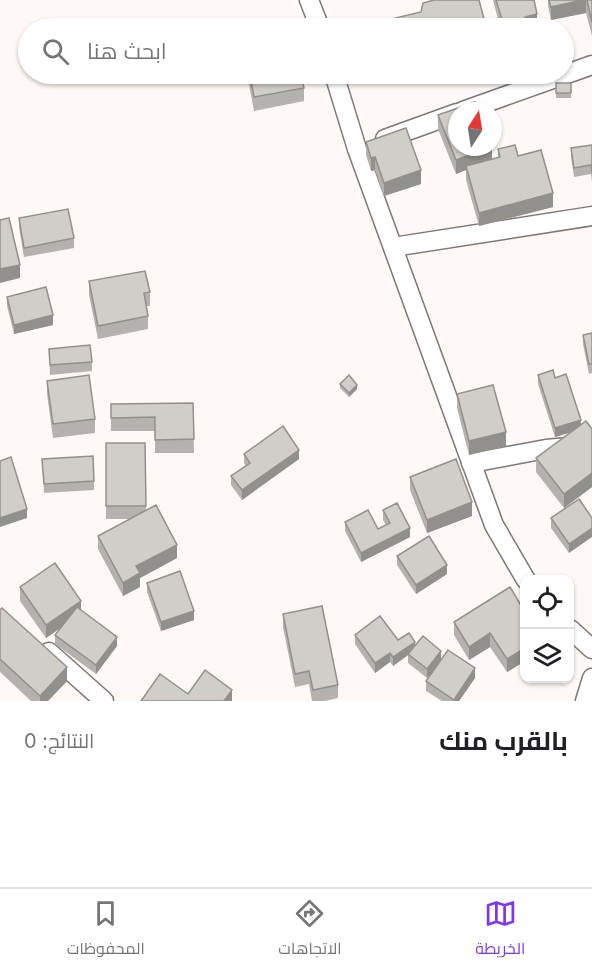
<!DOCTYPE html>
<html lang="ar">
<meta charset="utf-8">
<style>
:root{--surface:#fff;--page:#f2f2f2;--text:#202124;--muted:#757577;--line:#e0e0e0;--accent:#7c3aed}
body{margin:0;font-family:Inter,Cairo,sans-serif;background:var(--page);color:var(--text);direction:rtl}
.controls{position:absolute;right:18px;bottom:18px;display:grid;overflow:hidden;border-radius:12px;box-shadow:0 2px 4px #0004}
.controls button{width:54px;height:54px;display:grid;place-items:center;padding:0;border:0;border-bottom:2px solid var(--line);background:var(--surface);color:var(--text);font:30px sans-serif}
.compass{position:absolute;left:448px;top:102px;width:54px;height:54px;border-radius:50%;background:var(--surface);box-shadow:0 2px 4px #0004;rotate:12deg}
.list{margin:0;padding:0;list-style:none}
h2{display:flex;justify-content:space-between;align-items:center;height:78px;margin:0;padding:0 24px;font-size:26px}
h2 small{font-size:20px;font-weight:400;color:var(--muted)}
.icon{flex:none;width:33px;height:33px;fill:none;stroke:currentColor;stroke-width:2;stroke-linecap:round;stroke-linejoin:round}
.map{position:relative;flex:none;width:592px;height:701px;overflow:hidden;direction:ltr}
.search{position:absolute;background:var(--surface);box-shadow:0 2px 4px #0004;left:18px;right:18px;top:18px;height:66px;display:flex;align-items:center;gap:15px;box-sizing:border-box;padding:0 21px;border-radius:33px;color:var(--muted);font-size:22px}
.sheet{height:186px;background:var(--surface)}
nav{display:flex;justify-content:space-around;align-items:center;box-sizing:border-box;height:84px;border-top:2px solid var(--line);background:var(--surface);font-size:16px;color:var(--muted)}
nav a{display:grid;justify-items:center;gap:3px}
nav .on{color:var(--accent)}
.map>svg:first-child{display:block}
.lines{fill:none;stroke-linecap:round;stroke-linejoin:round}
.street-casing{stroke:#7d7876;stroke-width:21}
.street{stroke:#fff;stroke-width:18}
.wall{fill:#b4b1ae}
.shaded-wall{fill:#92908d}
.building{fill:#d1ceca;stroke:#92908d;stroke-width:1.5}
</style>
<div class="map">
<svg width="592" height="701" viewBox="0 0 592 701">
<rect width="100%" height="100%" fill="#fef9f6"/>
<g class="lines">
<defs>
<g id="street">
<path d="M309 0 320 28"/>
<path d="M334 74 357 149 494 525 526 580"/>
<path d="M463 111 592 65"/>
<path d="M385 139 457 113"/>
<path d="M393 247 592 216"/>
<path d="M471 463 546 449 592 445"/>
<path d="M570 629 592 649"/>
<path d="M49 652 104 701"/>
<path d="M585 701 592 678"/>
</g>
</defs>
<!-- street casing -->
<use href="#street" class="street-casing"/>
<!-- street -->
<use href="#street" class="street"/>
</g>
<!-- wall -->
<g class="wall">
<path d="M493 0H496L537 27 532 28H496L500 27Z"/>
<path d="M548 0H592V36L586 13 551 20 548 6Z"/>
<path d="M247 74H301L304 88V101L254 111Z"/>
<path d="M505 74H538V76L508 85Z"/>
<rect x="556" y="83" width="15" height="15"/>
<path d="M438 115 492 159 498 158V149L518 156 553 207 479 226 466 180V170L456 174 438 129Z"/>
<path d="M366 142 421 184 384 196 375 170 371 171 366 155Z"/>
<path d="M592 145V182L591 174 574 177 571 157V148Z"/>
<path d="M19 218 74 238V248L24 257 19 227Z"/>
<path d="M89 281 150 292V306H146L148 316V329L98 339 89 295Z"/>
<path d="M7 297 53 325 14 334 7 306Z"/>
<path d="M592 333V373L589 374 583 344V335Z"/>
<path d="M49 349 92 362V371L50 375Z"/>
<path d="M538 375 555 378 581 425 592 429V487L564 508 536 472V458L570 433 555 437 538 384Z"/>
<path d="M47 381 95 419V433L53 438 47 394Z"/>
<path d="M340 384 357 389 349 397 340 388Z"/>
<path d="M457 394 506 446 469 455 457 408Z"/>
<path d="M193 403 194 453H155V431H111V404Z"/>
<path d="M106 443H145L146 511 177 558 140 578V587L123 596 98 549V536L130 519H106Z"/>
<path d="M244 454 299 459 242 500 231 485V476L246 466 244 463Z"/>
<path d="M42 459 94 481V490L44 493Z"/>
<path d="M410 477 472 516 427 533 410 490Z"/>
<path d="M579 499 569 553 551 528V518Z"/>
<path d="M383 510 410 537 361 562 345 531V522L378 529 386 525 383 520Z"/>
<path d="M397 556 447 574 416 594 397 565Z"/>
<path d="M147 583 194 620 161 631 147 592Z"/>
<path d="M20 587 81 610 117 646 96 674 55 644V635L60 628 46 638 20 601Z"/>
<path d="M0 610 67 681 48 701H31L0 672Z"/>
<path d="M525 612V661L507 672 490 647 469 660 454 635V622Z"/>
<path d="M283 614 338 685V698L325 701H312L309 684 295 687 283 627Z"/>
<path d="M355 635 398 640 415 646 475 678 459 701H442L426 691V681L437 666 427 678 408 663V655L393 666 390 662 375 673 355 644Z"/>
</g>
<!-- shaded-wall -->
<g class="shaded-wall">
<path d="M583 0H586V13L551 20V7Z"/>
<path d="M537 14V27L532 28H525V17Z"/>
<path d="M508 74H538V76L508 85Z"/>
<path d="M492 147V160L466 166V170L456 174V160Z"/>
<path d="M375 157V170L371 171V158Z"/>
<path d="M421 170V184L384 196V183Z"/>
<path d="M553 193V207L479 226V213Z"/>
<path d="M20 265V278L0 283V269Z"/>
<path d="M53 315V325L14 334V325Z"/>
<path d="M357 385V389L349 397V393Z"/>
<path d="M581 420V429L555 437V428Z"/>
<path d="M506 432V446L469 455V441Z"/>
<path d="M299 450V459L242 500V490Z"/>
<path d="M592 473V487L564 508V494Z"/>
<path d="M472 502V516L427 533V520Z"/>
<path d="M27 509V518L0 527V518Z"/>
<path d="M410 528V537L361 562V553Z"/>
<path d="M592 528V537L569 553V544Z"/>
<path d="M177 545V558L140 578V587L123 596V583L136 566Z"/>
<path d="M447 565V574L416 594V585Z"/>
<path d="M81 601V614L46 638V625Z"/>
<path d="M194 611V620L161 631V622Z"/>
<path d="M490 633V647L469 660V647Z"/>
<path d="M117 637V646L96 674V665Z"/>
<path d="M415 642V651L408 654V655L393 666V657Z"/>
<path d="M525 648V661L507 672V659Z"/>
<path d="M441 651V661L427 678V669Z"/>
<path d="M390 653V662L375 673V663Z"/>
<path d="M67 667V681L48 701H40V696Z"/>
<path d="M475 668V678L459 701H454Z"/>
<path d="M232 690V701H224Z"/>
</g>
<!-- building -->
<g class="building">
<path d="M434 0H479L486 26 477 28H354L421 12 423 3Z"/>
<path d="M496 0H534L537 14 525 17 528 28H496L504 26Z"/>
<path d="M549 0H583L551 7Z"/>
<path d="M587 0H592V22Z"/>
<path d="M250 74H301L304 88 254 97Z"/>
<rect x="556" y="83" width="15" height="10"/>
<path d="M475 102 479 111H457V147H491L456 160 438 115Z"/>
<path d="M406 128 421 170 384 183 375 157 371 158 366 142Z"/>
<path d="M515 145 518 156 541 150 553 193 479 213 466 166 500 157 498 149Z"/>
<path d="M592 145V173L591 165 574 168 571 148Z"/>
<path d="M68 209 74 238 24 248 19 218Z"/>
<path d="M9 218 20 265 0 269V220Z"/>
<path d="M145 271 150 292 144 293 148 316 98 326 89 281Z"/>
<path d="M46 287 53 315 14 325 7 297Z"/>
<path d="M592 333V364H589L583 335Z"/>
<path d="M90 345 92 362 50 365 49 349Z"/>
<path d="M553 370 555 378 566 374 581 420 555 428 538 375Z"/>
<path d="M89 375 95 419 53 424 47 381Z"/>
<path d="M349 375 357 385 349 393 340 384Z"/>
<path d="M493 385 506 432 469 441 457 394Z"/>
<path d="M193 403 194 439 155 440V417L111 418V404Z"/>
<path d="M586 421 592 429V473L564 494 536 458Z"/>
<path d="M283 426 299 450 242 490 231 476 250 463 244 454Z"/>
<path d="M106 443H145L146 506H106Z"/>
<path d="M93 456 94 481 44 484 42 459Z"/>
<path d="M11 457 27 509 0 518V461Z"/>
<path d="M456 459 472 502 427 520 410 477Z"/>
<path d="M579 499 592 518V528L569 544 551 518Z"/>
<path d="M397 503 410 528 361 553 345 522 368 510 378 529 390 523 383 510Z"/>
<path d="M156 505 177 545 136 566 140 573 123 583 98 536Z"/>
<path d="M429 536 447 565 416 585 397 556Z"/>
<path d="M55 563 81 601 46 625 20 587Z"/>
<path d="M180 571 194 611 161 622 147 583Z"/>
<path d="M510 587 525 612V648L507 659 490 633 469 647 454 622Z"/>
<path d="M322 606 338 685 313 690 309 671 295 674 283 614Z"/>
<path d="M77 607 117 637 96 665 55 635Z"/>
<path d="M2 608 67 667 40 696 0 659V610Z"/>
<path d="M380 616 398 640 409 633 415 642 393 657 390 653 375 663 355 635Z"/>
<path d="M423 636 441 651 427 669 408 654Z"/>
<path d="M448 650 475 668 454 700 426 681Z"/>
<path d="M205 670 232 690 224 701H141L160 674 188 694Z"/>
</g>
</svg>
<div class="controls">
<button><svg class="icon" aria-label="locate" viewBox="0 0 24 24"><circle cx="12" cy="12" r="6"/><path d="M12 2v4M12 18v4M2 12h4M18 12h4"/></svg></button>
<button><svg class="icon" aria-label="layers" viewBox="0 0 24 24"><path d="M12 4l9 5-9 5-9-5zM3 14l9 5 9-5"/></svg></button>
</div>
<svg class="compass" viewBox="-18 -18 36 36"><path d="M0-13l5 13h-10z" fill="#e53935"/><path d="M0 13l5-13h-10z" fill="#757577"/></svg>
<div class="search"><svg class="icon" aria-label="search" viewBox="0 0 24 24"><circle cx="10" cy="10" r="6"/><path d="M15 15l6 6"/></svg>ابحث هنا</div>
</div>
<section class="sheet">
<h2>بالقرب منك<small>النتائج: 0</small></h2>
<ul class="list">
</ul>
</section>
<nav>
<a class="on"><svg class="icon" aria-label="map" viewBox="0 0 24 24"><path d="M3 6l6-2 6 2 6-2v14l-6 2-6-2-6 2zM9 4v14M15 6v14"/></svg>الخريطة</a>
<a><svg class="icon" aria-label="directions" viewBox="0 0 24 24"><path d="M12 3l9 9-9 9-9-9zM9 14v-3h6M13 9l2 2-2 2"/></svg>الاتجاهات</a>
<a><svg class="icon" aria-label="saved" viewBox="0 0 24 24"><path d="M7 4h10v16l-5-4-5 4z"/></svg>المحفوظات</a>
</nav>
